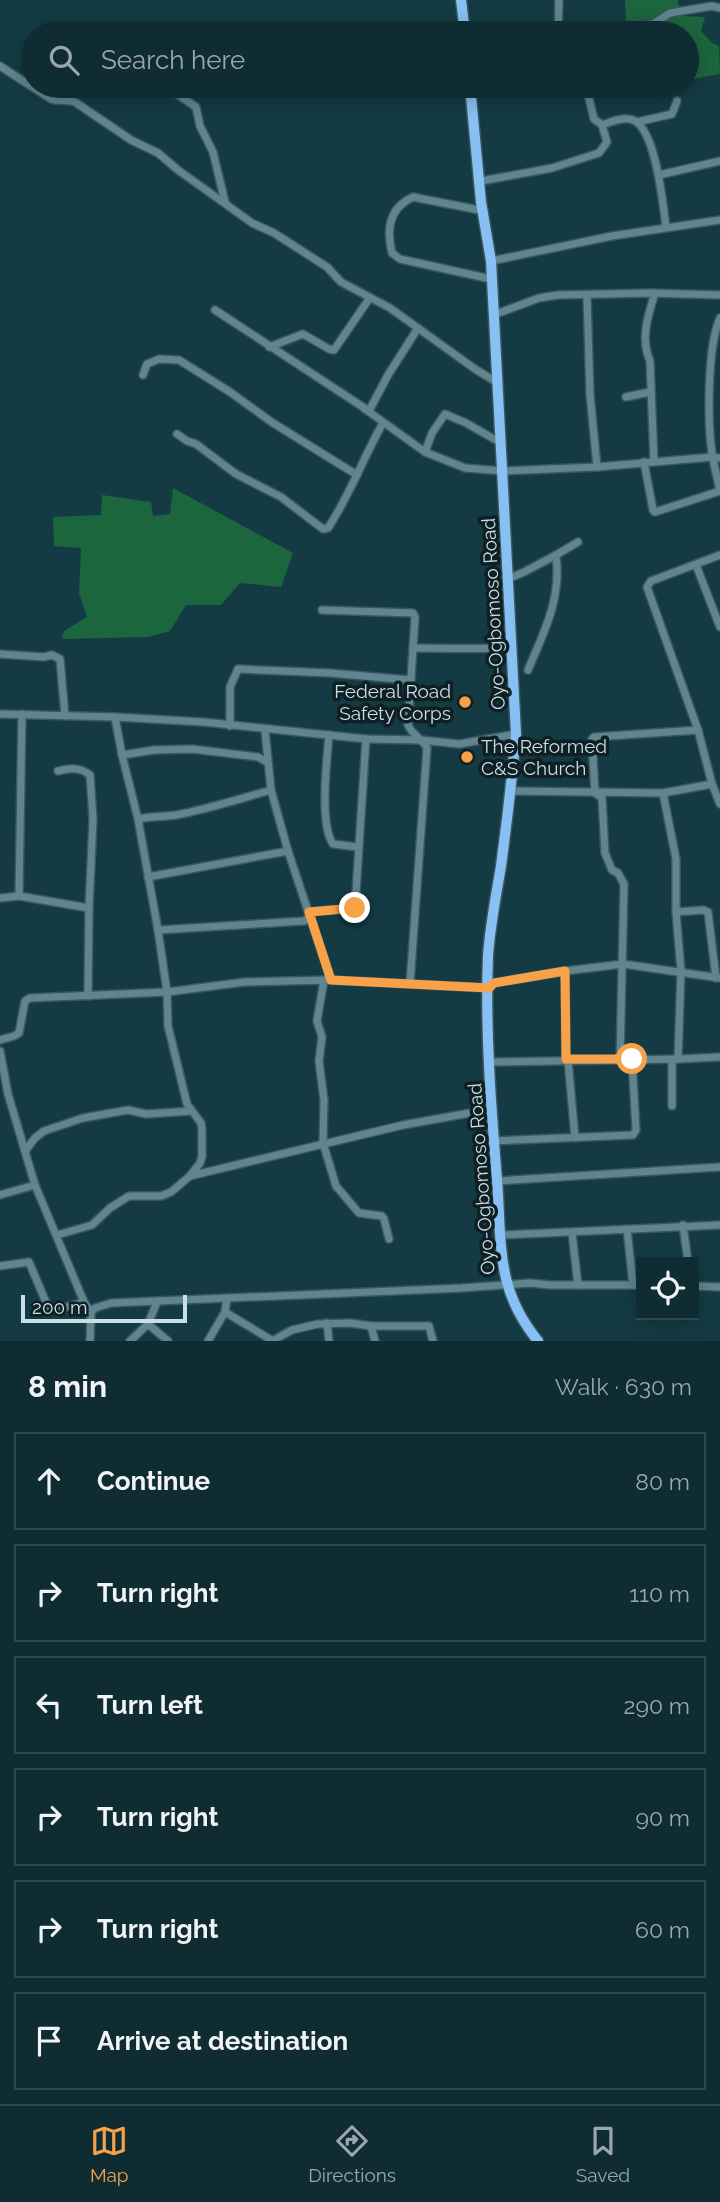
<!DOCTYPE html>
<meta charset="utf-8">
<style>
:root{--surface:#0f2c33;--page:#18343b;--text:#f1f3f6;--muted:#9ba7ac;--line:#2f484e;--accent:#f7a149}
body{margin:0;font-family:Raleway,sans-serif;background:var(--page);color:var(--text)}
.controls{position:absolute;right:21px;bottom:21px;display:grid;overflow:hidden;border-radius:0px;box-shadow:0 4px 18px #0003}
.controls button{width:63px;height:63px;display:grid;place-items:center;padding:0;border:0;border-bottom:2px solid var(--line);background:var(--surface);color:var(--text);font:35px sans-serif}
.scale{position:absolute;left:21px;bottom:18px;width:166px;box-sizing:border-box;padding-left:7px;border:4px solid #cadfe5;border-top:0;font-size:19px;line-height:24px;white-space:nowrap;color:#cadfe5;-webkit-text-stroke:5px #0f2024;paint-order:stroke}
.stop{position:absolute;width:21px;height:21px;margin:-16px;border:5px solid #f7a149;border-radius:50%;background:#fff}
.stop.end{background:#f7a149;border-color:#fff;box-shadow:0 2px 7px #0008}
.list{margin:0;padding:0;list-style:none}
h2{display:flex;justify-content:space-between;align-items:center;height:91px;margin:0;padding:0 28px;font-size:30px}
h2 small{font-size:23px;font-weight:400;color:var(--muted)}
.list li{display:grid;grid-template-columns:46px 1fr auto;gap:21px;align-items:center;box-sizing:border-box;height:98px;margin:0 14px 14px;padding:0 14px;border:2px solid var(--line);border-radius:0px}
.list b{display:block;font-size:26px;white-space:nowrap}
.list em{font-size:23px;font-style:normal;color:var(--muted)}
.icon{flex:none;width:38px;height:38px;fill:none;stroke:currentColor;stroke-width:2;stroke-linecap:round;stroke-linejoin:round}
.map{position:relative;flex:none;width:720px;height:1341px;overflow:hidden}
.search{position:absolute;background:var(--surface);box-shadow:0 4px 18px #0003;left:21px;right:21px;top:21px;height:77px;display:flex;align-items:center;gap:18px;box-sizing:border-box;padding:0 24px;border-radius:38px;color:var(--muted);font-size:26px}
.sheet{height:763px;background:var(--surface)}
nav{display:flex;justify-content:space-around;align-items:center;box-sizing:border-box;height:98px;border-top:2px solid var(--line);background:var(--surface);font-size:19px;color:var(--muted)}
nav a{display:grid;justify-items:center;gap:4px}
nav .on{color:var(--accent)}
.map>svg:first-child{display:block}
.green{fill:#1c663d}
.lines{fill:none;stroke-linecap:round;stroke-linejoin:round}
.minor-casing{stroke:#3b565d;stroke-width:10}
.highway-casing{stroke:#3b565d;stroke-width:13}
.minor{stroke:#5e8590;stroke-width:7}
.highway{stroke:#87c0f3;stroke-width:10}
.route{stroke:#f7a149;stroke-width:9}
.poi-dot{fill:#f7a149;stroke:#0f2024;stroke-width:2.5}
.labels{text-anchor:middle;stroke-width:7;stroke-linejoin:round;paint-order:stroke}
.street-label{font-size:19px;fill:#cadfe5;stroke:#0f2024}
.poi-label{font-size:19px;fill:#cadfe5;stroke:#0f2024;text-anchor:end}
</style>
<div class="map">
<svg width="720" height="1341" viewBox="0 0 720 1341">
<rect width="100%" height="100%" fill="#143b44"/>
<!-- green -->
<g class="green">
<path d="M625 0H678L681 16 705 17 701 31 712 43 719 46 720 74 687 80V33H652L650 19 626 21Z"/>
<path d="M173 488 293 553 281 587 240 583 221 605H186L170 631 148 637 62 639 64 631 87 617 79 593 81 548 54 546 53 517 101 515 102 495 151 502 153 516 170 514Z"/>
</g>
<g class="lines">
<defs>
<g id="minor">
<path d="M558 33 559 0"/>
<path d="M589 33 622 26 653 24 670 13 712 6 720 8"/>
<path d="M0 66 51 99C59 102 67 99 75 102L131 140 158 153 178 170 252 223 274 233 327 267 341 282 390 308 475 369 498 383"/>
<path d="M586 86 594 119 602 125"/>
<path d="M174 92 196 107 200 126 213 152 225 202"/>
<path d="M637 122 672 114 677 101"/>
<path d="M659 175 720 161"/>
<path d="M481 181 552 168 599 153 607 142 602 125C610 122 624 116 633 120 656 129 663 205 666 227"/>
<path d="M484 211 413 197C389 208 386 229 392 253L400 259 491 279"/>
<path d="M491 261 612 236 720 220"/>
<path d="M587 296 590 394 597 467"/>
<path d="M215 310 369 411 388 375 418 328"/>
<path d="M493 315 539 298 558 295 649 293 720 295"/>
<path d="M720 318C707 347 707 427 713 459 715 470 718 480 720 491"/>
<path d="M269 347 303 334 329 349 334 350 369 299"/>
<path d="M143 375 147 364 159 359 179 360 230 392 273 423 357 475"/>
<path d="M626 397 650 392"/>
<path d="M365 409 425 452 465 468 503 471 597 467 712 457 720 458"/>
<path d="M177 434 187 441 196 444 236 474 281 497 323 529 328 528C350 495 363 458 383 423"/>
<path d="M425 452 432 433 445 414 466 423 501 443"/>
<path d="M654 461 650 361C640 339 648 315 655 293"/>
<path d="M644 462 653 510 655 512 720 491"/>
<path d="M720 555 651 581 647 587 698 730 712 784 720 804"/>
<path d="M696 565 720 627"/>
<path d="M508 579 524 572 556 555"/>
<path d="M322 610 413 613 415 617 408 725C412 735 423 739 427 748L410 983"/>
<path d="M413 648C446 648 479 650 512 647"/>
<path d="M0 654 44 657 52 655 60 659 65 716"/>
<path d="M528 670C544 632 562 598 556 555L578 542"/>
<path d="M0 714 115 717 204 722 366 739 421 740 459 744 516 734"/>
<path d="M115 717 122 755 138 819 158 930 167 992 168 1026 187 1104 201 1123 202 1130V1156L200 1163 190 1176"/>
<path d="M230 726V687L238 669 330 673 410 680"/>
<path d="M265 730 271 790 288 851 331 980"/>
<path d="M329 735C327 760 319 824 333 844L358 847"/>
<path d="M122 755 154 750 192 749 258 757 267 762"/>
<path d="M58 771C71 768 80 767 90 775L93 819 89 908 88 996"/>
<path d="M511 791 663 793 712 784"/>
<path d="M663 793 676 859V912L681 971 678 1059"/>
<path d="M138 819C151 816 163 817 176 815 208 809 239 799 271 790"/>
<path d="M148 877 288 851"/>
<path d="M19 896 22 714"/>
<path d="M0 898 19 896 89 908"/>
<path d="M676 912 703 910 708 912 716 978"/>
<path d="M158 930 304 921 308 918 309 912 355 908 366 739"/>
<path d="M565 971 566 1059 568 1060 575 1138"/>
<path d="M324 980 317 1021 322 1037 319 1061 324 1100 323 1143 336 1186 359 1213 382 1216 384 1219 389 1239"/>
<path d="M0 1040 14 1036 19 1033 25 1001 30 998 167 992 245 982 331 980 489 988 494 983 565 971 623 964 720 978"/>
<path d="M0 1051 8 1094 35 1185 84 1302 91 1312"/>
<path d="M672 1059V1106"/>
<path d="M620 1060 624 884 618 873 612 870 605 853 602 798 595 793 592 739 594 737 698 730"/>
<path d="M489 1062 678 1059 720 1057"/>
<path d="M493 1141 633 1135 636 1130 632 1059"/>
<path d="M25 1151 35 1138 44 1131 83 1118 128 1110 146 1114 192 1111"/>
<path d="M497 1181 720 1167"/>
<path d="M0 1195 35 1185"/>
<path d="M683 1225 688 1262"/>
<path d="M627 1229 633 1285"/>
<path d="M572 1233 578 1285"/>
<path d="M57 1235 92 1225 110 1208 129 1196H161L171 1192 190 1176 403 1125 492 1109"/>
<path d="M500 1235 720 1225"/>
<path d="M0 1266 29 1262 48 1307 59 1309 84 1302"/>
<path d="M694 1286 720 1287"/>
<path d="M225 1312 273 1341"/>
<path d="M327 1323 329 1341"/>
<path d="M148 1324 168 1341"/>
<path d="M371 1326 375 1341"/>
<path d="M90 1341 91 1312 95 1308 111 1303 462 1288 530 1283 550 1285H641"/>
<path d="M130 1341 148 1324 157 1302"/>
<path d="M208 1341 225 1312 227 1299"/>
<path d="M272 1341 292 1330 318 1324 350 1323 371 1326H429L433 1341"/>
</g>
<g id="highway">
<path d="M461 0 465 33"/>
<path d="M470 86 481 202 491 261 516 734C512 778 507 822 501 866 496 896 490 926 488 956 485 1030 491 1106 497 1180 502 1243 495 1289 538 1341"/>
</g>
</defs>
<!-- minor casing -->
<use href="#minor" class="minor-casing"/>
<!-- highway casing -->
<use href="#highway" class="highway-casing"/>
<!-- minor -->
<use href="#minor" class="minor"/>
<!-- highway -->
<use href="#highway" class="highway"/>
</g>
<g class="lines">
<!-- route -->
<path class="route" d="M355 908 309 912 331 980 489 988 494 983 565 971 566 1059H632"/>
</g>
<!-- markers -->
<g class="poi-dot">
<circle cx="465" cy="702" r="7"/>
<circle cx="467" cy="757" r="7"/>
</g>
<g class="labels">
<!-- street labels -->
<g class="street-label">
<text transform="translate(493 614) rotate(-93)" y="7">Oyo-Ogbomoso Road</text>
<text transform="translate(481 1179) rotate(-94)" y="7">Oyo-Ogbomoso Road</text>
</g>
<!-- poi labels -->
<g class="poi-label">
<text x="451" y="698">Federal Road<tspan x="451" dy="22">Safety Corps</tspan></text>
<text x="481" y="753" text-anchor="start">The Reformed<tspan x="481" dy="22">C&amp;S Church</tspan></text>
</g>
</g>
</svg>
<div class="controls">
<button><svg class="icon" aria-label="locate" viewBox="0 0 24 24"><circle cx="12" cy="12" r="6"/><path d="M12 2v4M12 18v4M2 12h4M18 12h4"/></svg></button>
</div>
<div class="scale">200 m</div>
<div class="stop" style="left:632px;top:1059px"></div>
<div class="stop end" style="left:355px;top:908px"></div>
<div class="search"><svg class="icon" aria-label="search" viewBox="0 0 24 24"><circle cx="10" cy="10" r="6"/><path d="M15 15l6 6"/></svg>Search here</div>
</div>
<section class="sheet">
<h2>8 min<small>Walk · 630 m</small></h2>
<ul class="list">
<li><svg class="icon" aria-label="ahead" viewBox="0 0 24 24"><path d="M12 20V5M6 11l6-6 6 6"/></svg><div><b>Continue</b></div><em>80 m</em></li>
<li><svg class="icon" aria-label="right" viewBox="0 0 24 24"><path d="M7 20v-9h11M14 6l5 5-5 5"/></svg><div><b>Turn right</b></div><em>110 m</em></li>
<li><svg class="icon" aria-label="left" viewBox="0 0 24 24"><path d="M17 20v-9H6M10 6l-5 5 5 5"/></svg><div><b>Turn left</b></div><em>290 m</em></li>
<li><svg class="icon" aria-label="right" viewBox="0 0 24 24"><path d="M7 20v-9h11M14 6l5 5-5 5"/></svg><div><b>Turn right</b></div><em>90 m</em></li>
<li><svg class="icon" aria-label="right" viewBox="0 0 24 24"><path d="M7 20v-9h11M14 6l5 5-5 5"/></svg><div><b>Turn right</b></div><em>60 m</em></li>
<li><svg class="icon" aria-label="arrive" viewBox="0 0 24 24"><path d="M6 21V4h12l-3 4 3 4H6"/></svg><div><b>Arrive at destination</b></div></li>
</ul>
</section>
<nav>
<a class="on"><svg class="icon" aria-label="map" viewBox="0 0 24 24"><path d="M3 6l6-2 6 2 6-2v14l-6 2-6-2-6 2zM9 4v14M15 6v14"/></svg>Map</a>
<a><svg class="icon" aria-label="directions" viewBox="0 0 24 24"><path d="M12 3l9 9-9 9-9-9zM9 14v-3h6M13 9l2 2-2 2"/></svg>Directions</a>
<a><svg class="icon" aria-label="saved" viewBox="0 0 24 24"><path d="M7 4h10v16l-5-4-5 4z"/></svg>Saved</a>
</nav>
